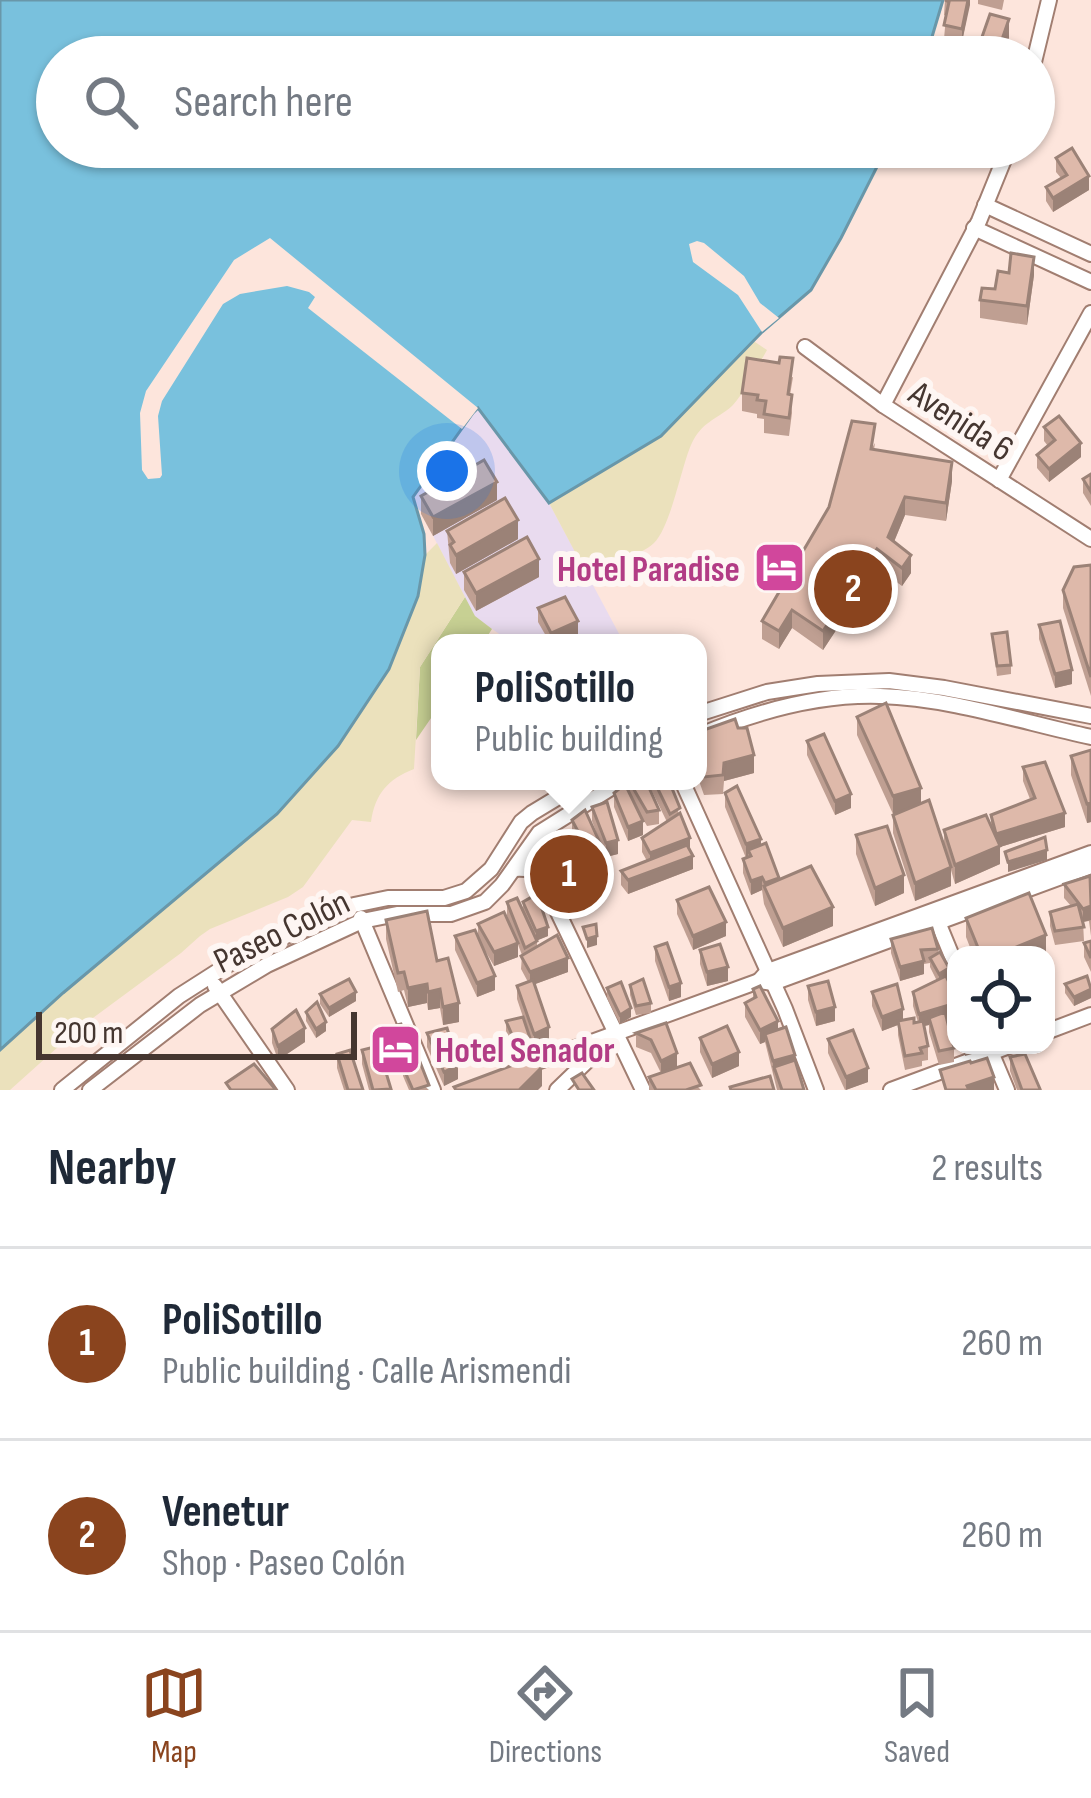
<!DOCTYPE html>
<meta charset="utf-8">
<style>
:root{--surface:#fff;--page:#f2f2f3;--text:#1f2937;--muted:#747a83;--line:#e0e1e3;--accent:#8a441e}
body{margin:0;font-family:"Sofia Sans Condensed",sans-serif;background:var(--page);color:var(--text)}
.controls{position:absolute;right:36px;bottom:36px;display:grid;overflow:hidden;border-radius:24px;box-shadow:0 3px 9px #0004}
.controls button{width:108px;height:108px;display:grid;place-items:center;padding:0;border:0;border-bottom:3px solid var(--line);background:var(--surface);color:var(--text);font:60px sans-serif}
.scale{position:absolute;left:36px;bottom:30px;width:321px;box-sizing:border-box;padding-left:12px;border:6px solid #453630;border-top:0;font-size:33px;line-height:42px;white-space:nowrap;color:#453630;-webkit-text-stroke:9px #fef6f3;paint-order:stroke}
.you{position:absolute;left:447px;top:471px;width:42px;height:42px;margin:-30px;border:9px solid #fff;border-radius:50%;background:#1a73e8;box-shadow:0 0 0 18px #1a73e833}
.badge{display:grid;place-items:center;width:78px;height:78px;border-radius:50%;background:var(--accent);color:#fff;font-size:39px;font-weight:700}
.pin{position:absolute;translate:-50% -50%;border:6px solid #fff;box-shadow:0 3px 12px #0006}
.popup{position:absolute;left:431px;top:634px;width:276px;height:156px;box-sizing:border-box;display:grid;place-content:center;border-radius:24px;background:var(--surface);filter:drop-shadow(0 3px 9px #0005);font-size:39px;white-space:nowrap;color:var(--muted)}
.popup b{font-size:45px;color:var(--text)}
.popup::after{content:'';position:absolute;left:50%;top:100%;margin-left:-24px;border:24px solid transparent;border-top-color:var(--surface)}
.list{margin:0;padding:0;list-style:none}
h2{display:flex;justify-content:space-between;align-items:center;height:156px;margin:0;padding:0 48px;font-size:51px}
h2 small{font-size:39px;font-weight:400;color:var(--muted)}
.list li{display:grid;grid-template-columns:78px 1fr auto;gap:36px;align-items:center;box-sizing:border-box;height:192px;padding:0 48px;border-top:3px solid var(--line)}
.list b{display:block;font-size:45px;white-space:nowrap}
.list p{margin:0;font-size:39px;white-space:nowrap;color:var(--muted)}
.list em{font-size:39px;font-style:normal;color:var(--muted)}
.icon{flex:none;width:66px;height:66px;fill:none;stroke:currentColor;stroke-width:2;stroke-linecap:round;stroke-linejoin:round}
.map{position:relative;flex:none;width:1091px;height:1090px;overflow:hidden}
.search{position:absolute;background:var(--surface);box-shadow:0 3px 9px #0004;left:36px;right:36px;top:36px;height:132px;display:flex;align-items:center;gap:30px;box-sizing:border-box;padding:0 42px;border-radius:66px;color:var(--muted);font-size:45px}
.sheet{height:540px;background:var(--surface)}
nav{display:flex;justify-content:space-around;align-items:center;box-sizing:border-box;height:168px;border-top:3px solid var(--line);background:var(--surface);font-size:33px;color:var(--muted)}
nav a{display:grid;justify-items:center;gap:6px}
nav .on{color:var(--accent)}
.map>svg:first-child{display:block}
.commercial{fill:#e9dbef}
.green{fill:#c7d093}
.sand{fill:#ebe1bc}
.water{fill:#79c1dd;stroke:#6997a9;stroke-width:3}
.pier{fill:#fde5dc}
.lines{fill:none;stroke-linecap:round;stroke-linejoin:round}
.minor-casing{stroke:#a17e71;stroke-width:18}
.minor{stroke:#fff;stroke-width:14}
.wall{fill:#bf9f92}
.shaded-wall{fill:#9b8277}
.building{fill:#deb9aa;stroke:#9b8277;stroke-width:3}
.labels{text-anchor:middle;stroke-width:12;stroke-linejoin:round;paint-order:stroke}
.street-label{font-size:36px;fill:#453630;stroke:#fef6f3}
.hotel-label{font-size:36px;font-weight:bold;fill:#b23c85;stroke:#fef6f3;text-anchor:end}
</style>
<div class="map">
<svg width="1091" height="1090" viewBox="0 0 1091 1090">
<rect width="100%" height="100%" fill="#fde5dc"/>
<!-- commercial -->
<path class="commercial" d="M478 408 549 503 624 643H512L475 617 413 497Z"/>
<!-- green -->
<path class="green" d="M465 597 475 616 492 629 483 643H440V705L416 740 420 667Z"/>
<!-- sand -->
<g class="sand">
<path d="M752 340 767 350C759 364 742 397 732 406 715 421 702 421 691 445 681 468 671 526 654 543 638 559 603 560 583 567L549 503 660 436Z"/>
<path d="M437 543 465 597 420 667 414 769C388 779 375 794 371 822L352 820 303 887 288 897 210 929 200 936 181 953 78 1029 10 1090H0V1050L63 993 277 814 338 746 389 669 418 596 425 555Z"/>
</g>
<!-- water -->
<path class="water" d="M0 0H943L926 57H57V147H887L841 238 811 290 762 332 661 436 549 503 478 408 473 413 413 497 424 534 425 555 418 596 389 669 338 746 277 814 63 993 0 1050Z"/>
<!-- pier -->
<g class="pier">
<path d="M270 238 478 408 462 429 308 308 315 297 309 292 287 286 240 294 223 304 162 401 158 416 162 475 160 478 148 479 142 470 140 413 146 391 234 260Z"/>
<path d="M697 241 704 243 744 276 760 303 779 318 762 332 738 295 693 262 689 244Z"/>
</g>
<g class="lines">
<defs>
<g id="minor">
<path d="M1034 62 1049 0"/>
<path d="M985 205 1091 254"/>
<path d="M974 228 1091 282"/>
<path d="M805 347 883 405 1091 539"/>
<path d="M883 405 979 221 1009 147"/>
<path d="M999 480 1091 313"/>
<path d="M698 714 767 692 818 684 889 681 944 688 1091 716"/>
<path d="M698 736C755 712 817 694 880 696 950 698 1022 722 1091 737"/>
<path d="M682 781 785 1009 816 1090"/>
<path d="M514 869C529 868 536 870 544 883L643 1090"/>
<path d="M935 915 956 966"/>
<path d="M361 918 433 1090"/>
<path d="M768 971 759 981 773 983 1091 866"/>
<path d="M768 971 1091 853"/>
<path d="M215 986 287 1090"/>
<path d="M1046 1032 1091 1015"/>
<path d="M988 1045 1007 1090"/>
<path d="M526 1066 759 981"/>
<path d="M62 1090 179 996 240 957 354 905 388 898H444L466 891 491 869 521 822 532 813 585 781"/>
<path d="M90 1090 200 1005 267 965 362 921 397 914H451L485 902 502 885 539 833 622 781"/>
<path d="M557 1090 612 1037"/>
<path d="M891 1090 1012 1045"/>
</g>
</defs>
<!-- minor casing -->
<use href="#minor" class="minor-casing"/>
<!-- minor -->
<use href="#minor" class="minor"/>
</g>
<!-- wall -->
<g class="wall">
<path d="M945 0H970L962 42 944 39 946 16 944 15Z"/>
<path d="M978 0H1004L1002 10 978 4Z"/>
<path d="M1056 158 1089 190 1053 212 1046 201V187L1061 178 1056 172Z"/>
<path d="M1034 275 1027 325 980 318V300L995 289Z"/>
<path d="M793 377 790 395 792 413 789 436 764 433V419L757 418V414L742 411V393Z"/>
<path d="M1044 427 1081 457 1049 482 1037 468V455L1048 446 1044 441Z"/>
<path d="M875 443 874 450 952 481 946 521 905 515 894 542 911 573 902 586 877 568 823 650 792 628 779 649 762 639V621Z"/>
<path d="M1091 474V506L1083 493V479Z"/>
<path d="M421 496 497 500 433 536 421 514Z"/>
<path d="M447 531 518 539 456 574 450 563Z"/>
<path d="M1091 565V696L1063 608V590Z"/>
<path d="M464 572 539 577 476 611 464 590Z"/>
<path d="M538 608 578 635 560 643H550L538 622Z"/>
<path d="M1039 625 1072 684 1055 688 1039 639Z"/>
<path d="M992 634 1011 665V674L997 676Z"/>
<path d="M857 717 921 803 944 847V830L991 825V815L1030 799 1023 781V767L1065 827 1000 847V864L955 884 951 870V886L915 901 893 833V814L857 735Z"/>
<path d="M698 732 754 773 724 781 723 794 704 795 699 781H694H698Z"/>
<path d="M807 741 851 808 835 815 807 755Z"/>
<path d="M1091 750V822L1087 823 1071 775V756Z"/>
<path d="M629 781 659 810V824L647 826 638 810 643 835 628 841 614 807V793L629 792Z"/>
<path d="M647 781H669L690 852 693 869 628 894 621 885V871L647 861 642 852V838L667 822Z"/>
<path d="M725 793 761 845 779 879 833 926 783 947 764 904 762 890 751 895 743 873V859L746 858 725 807Z"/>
<path d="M592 807 618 854 606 857 604 853V866L592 872 572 834V820L601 845 592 821Z"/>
<path d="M856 835 904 893 875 906 856 854Z"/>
<path d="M554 847 586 892 568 898 554 861Z"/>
<path d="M1091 879V936L1089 921 1083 922 1084 941 1055 945 1050 926V912L1071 906 1064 898V884Z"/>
<path d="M677 900 726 936 693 950 677 914Z"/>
<path d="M507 902 523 911V902L548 936 537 940V947L568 972 535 984 549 1041 534 1048 523 1018 533 1056 519 1060 506 1031V1021L523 1017 517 999V986L528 982 521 969 522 955 507 916Z"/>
<path d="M966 918 1046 954 973 955 966 937Z"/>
<path d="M386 920 437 961 459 1022 443 1025 440 1008 428 1010 427 1003 408 1007 404 990 398 992 386 939Z"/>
<path d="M478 924 518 957 494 966 480 942 495 990 477 997 455 950V936L478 937Z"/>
<path d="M891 939 938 949V954L956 997V1017L947 1020 954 1048V1062L939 1065 929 1032V1025L924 1026 928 1046V1060L922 1061V1066L905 1070 898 1035V1025L882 1031 872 1006V992L903 1020 914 1023 918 1022 913 1006V992L937 981 930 967V963L924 964V974L900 981 891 953Z"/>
<path d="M1091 941V972L1084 957V943Z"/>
<path d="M655 947 681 997 669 1001 655 961Z"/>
<path d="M700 950 728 981 707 986 700 964Z"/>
<path d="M1065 984 1091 998 1074 1006 1065 993Z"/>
<path d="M630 985 651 1003V1013L636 1015 630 995Z"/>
<path d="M808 986 835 1021 816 1026 808 1000Z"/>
<path d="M607 988 631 1017 620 1024 607 998Z"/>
<path d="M753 989 778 1030 795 1060 804 1090H777L765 1042 760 1044 745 1017V1003L753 999Z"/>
<path d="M320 994 356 1001 329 1017 320 1004Z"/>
<path d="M306 1012 326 1031 316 1038 306 1021Z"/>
<path d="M666 1023 677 1067 701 1090H649V1077L661 1073 651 1053 636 1047V1033Z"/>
<path d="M272 1029 305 1042 278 1060 272 1043Z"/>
<path d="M376 1030 410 1059 385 1064 381 1055 391 1090H369L362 1064V1050L377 1046Z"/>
<path d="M427 1033 458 1079 444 1086 427 1047Z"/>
<path d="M700 1038 739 1066 712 1078 700 1052Z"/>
<path d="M828 1039 868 1082 845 1090 828 1053Z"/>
<path d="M337 1054 363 1090H344L337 1068Z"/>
<path d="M1010 1057 1040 1090H1017L1010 1071Z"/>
<path d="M403 1067 429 1090H409L403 1076Z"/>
</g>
<!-- shaded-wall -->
<g class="shaded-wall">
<path d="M968 0H970V5L962 42V29Z"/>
<path d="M1009 19V38L1002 57H996Z"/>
<path d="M1089 176V190L1053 212V198Z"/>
<path d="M1034 257V275L1027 325V306Z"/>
<path d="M1081 443V457L1049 482V469Z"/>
<path d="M952 462V481L946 521V503Z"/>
<path d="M497 482V500L433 536V517Z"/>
<path d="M905 497V515L888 556V537Z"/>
<path d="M518 520V539L456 574V555Z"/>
<path d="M877 549V568L823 650V631Z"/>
<path d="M911 555V573L902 586V568Z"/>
<path d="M539 559V577L476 611V593Z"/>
<path d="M792 610V628L779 649V631Z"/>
<path d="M578 621V635L560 643H551V633Z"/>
<path d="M1072 670V684L1055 688V674Z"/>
<path d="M754 755V773L724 781V763Z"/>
<path d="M921 788V806L893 814V796Z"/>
<path d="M851 794V808L835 815V801Z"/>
<path d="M1091 803V822L1087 823V804Z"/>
<path d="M1065 813V827L1000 847V864L955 884V865L996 847V834Z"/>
<path d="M643 821V835L628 841V827Z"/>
<path d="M690 838V852L650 867V853Z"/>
<path d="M761 839V853L748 850V857L746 858V844Z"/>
<path d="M618 840V854L606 857V843Z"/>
<path d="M1047 850V860L1008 872V862Z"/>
<path d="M604 852V866L592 872V858Z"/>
<path d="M693 856V869L628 894V880Z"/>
<path d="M951 867V886L915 901V883Z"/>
<path d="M904 875V893L875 906V888Z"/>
<path d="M762 877V890L751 895V881Z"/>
<path d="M586 878V892L568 898V884Z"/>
<path d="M1091 906V920L1083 922V909Z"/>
<path d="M833 907V926L783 947V928Z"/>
<path d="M726 922V936L693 950V936Z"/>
<path d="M548 927V936L536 941V931Z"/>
<path d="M1046 935V954L997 955Z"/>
<path d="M597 936V945L587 948V939Z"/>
<path d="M518 943V957L494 966V952Z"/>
<path d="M568 958V972L530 986V972Z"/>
<path d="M924 961V974L900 981V967Z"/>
<path d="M728 967V981L707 986V972Z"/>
<path d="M949 968V978L939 983V974Z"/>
<path d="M495 976V990L477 997V983Z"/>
<path d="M681 983V997L669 1001V987Z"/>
<path d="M427 984V1003L408 1007V988Z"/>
<path d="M440 989V1008L428 1010V992Z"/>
<path d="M1091 989V998L1074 1006V997Z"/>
<path d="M356 992V1001L329 1017V1008Z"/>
<path d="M459 1003V1022L443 1025V1007Z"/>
<path d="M956 1003V1017L931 1024 929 1018V1025L919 1027V1014Z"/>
<path d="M835 1007V1021L816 1026V1012Z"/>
<path d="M631 1008V1017L620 1024V1015Z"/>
<path d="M903 1009V1023L882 1031V1017Z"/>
<path d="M778 1021V1035L765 1034V1042L760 1044V1030Z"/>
<path d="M326 1022V1031L316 1038V1029Z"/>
<path d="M549 1027V1041L534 1048V1034Z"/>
<path d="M305 1028V1042L278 1060V1046Z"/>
<path d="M410 1045V1059L385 1064V1050Z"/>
<path d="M972 1045H979V1052L965 1056V1047Z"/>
<path d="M533 1047V1056L519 1060V1051Z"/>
<path d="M739 1052V1066L712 1078V1064Z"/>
<path d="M677 1053V1067L661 1075V1061Z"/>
<path d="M795 1055V1069L774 1067 773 1075V1061Z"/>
<path d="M458 1065V1079L444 1086V1072Z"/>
<path d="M542 1067V1086L538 1090H519Z"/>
<path d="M868 1068V1082L846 1090V1077Z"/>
<path d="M994 1077V1090H967V1086Z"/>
</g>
<!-- building -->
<g class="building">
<path d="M945 0H968L962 29 944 25 949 2Z"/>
<path d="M990 14 1009 19 996 57H975Z"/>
<path d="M1072 148 1089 176 1053 198 1046 187 1067 175 1056 158Z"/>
<path d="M1011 253 1034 257 1027 306 980 300 982 288 995 289 998 271 1009 273Z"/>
<path d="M780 357 793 358 788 394 792 395 789 418 764 414 766 401 757 400 758 395 742 393 747 358 779 363Z"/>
<path d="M1059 416 1081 443 1049 469 1037 455 1055 440 1044 427Z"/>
<path d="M852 421 875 424 871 449 952 462 946 503 905 497 888 537 911 555 902 568 877 549 823 631 792 610 779 631 762 621 829 507Z"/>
<path d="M484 460 497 482 433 517 421 496Z"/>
<path d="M1091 474V492L1083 479Z"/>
<path d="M505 498 518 520 456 555 450 545 454 542 447 531Z"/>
<path d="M527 537 539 559 476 593 464 572Z"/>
<path d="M1091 565V677L1063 590 1074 567Z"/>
<path d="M565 597 578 621 551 633 538 608Z"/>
<path d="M1060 621 1072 670 1055 674 1039 625Z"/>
<path d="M1007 632 1011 665 997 666 992 634Z"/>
<path d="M886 703 921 788 893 796 857 717Z"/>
<path d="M735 719 738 728H747L754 755 724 763 723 775 704 777 698 763V732Z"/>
<path d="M824 734 851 794 835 801 807 741Z"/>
<path d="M1091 750V803L1087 804 1071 756Z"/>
<path d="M1045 762 1065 813 996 834 991 815 1035 798 1023 767Z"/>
<path d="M629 781H646L659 810 647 812Z"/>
<path d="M654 781H669L680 808 670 814Z"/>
<path d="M625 784 643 821 628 827 614 793Z"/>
<path d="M737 786 761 839 746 844 725 793Z"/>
<path d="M929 800 951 867 915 883 893 815Z"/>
<path d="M607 802 618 840 606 843 592 807Z"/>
<path d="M585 810 604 852 592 858 572 820Z"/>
<path d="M680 813 690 838 650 853 642 838Z"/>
<path d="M986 815 1000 846 955 865 944 830Z"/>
<path d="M887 826 904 875 875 888 856 835Z"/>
<path d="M1045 837 1047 850 1008 862 1005 852Z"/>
<path d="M573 839 586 878 568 884 554 847Z"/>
<path d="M766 843 779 878 765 883 762 877 751 881 743 859 751 856 748 850Z"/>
<path d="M687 845 693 856 628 880 621 871Z"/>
<path d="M811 866 833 907 783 928 764 886Z"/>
<path d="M1090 876 1091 906 1083 909 1064 884Z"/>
<path d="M709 887 726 922 693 936 677 900Z"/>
<path d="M1029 893 1046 935 997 955H981L966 918Z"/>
<path d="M537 894 548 927 536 931 523 902Z"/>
<path d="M517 898 537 941 525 948 507 902Z"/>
<path d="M1078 904 1084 927 1055 931 1050 912Z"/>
<path d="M427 911 437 961 448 958 459 1003 443 1007 440 989 428 992 427 984 408 988 404 972 398 973 386 920Z"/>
<path d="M504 912 518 943 494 952 478 924Z"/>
<path d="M596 924 597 936 587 939 583 927Z"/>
<path d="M932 928 938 949 921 950 924 961 900 967 891 939Z"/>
<path d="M475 930 495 976 477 983 455 936Z"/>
<path d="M557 935 568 958 530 972 521 956Z"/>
<path d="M1091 941V958L1084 943Z"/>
<path d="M667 943 681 983 669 987 655 947Z"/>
<path d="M720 944 728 967 707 972 700 950Z"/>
<path d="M940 952 949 968 939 974 930 958Z"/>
<path d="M946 976 956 997V1003L919 1014 913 992Z"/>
<path d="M1087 976 1091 989 1074 997 1065 984Z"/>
<path d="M349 979 356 992 329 1008 320 994Z"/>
<path d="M643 979 651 1003 636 1006 630 985Z"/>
<path d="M533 980 549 1027 534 1034 517 986Z"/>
<path d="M828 981 835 1007 816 1012 808 986Z"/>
<path d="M621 982 631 1008 620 1015 607 988Z"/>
<path d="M897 984 903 1009 882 1017 872 992Z"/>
<path d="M760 986 778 1021 760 1030 745 1003 756 997 753 989Z"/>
<path d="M317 1002 326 1022 316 1029 306 1012Z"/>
<path d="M296 1010 305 1028 278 1046 272 1029Z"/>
<path d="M945 1012 954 1048 939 1051 929 1018Z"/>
<path d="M523 1017 533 1047 519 1051 506 1021Z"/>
<path d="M914 1018V1023L923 1021 928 1046 920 1048 922 1053 905 1056 898 1021Z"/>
<path d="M666 1023 677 1053 661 1061 651 1040 636 1033Z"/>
<path d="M401 1024 410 1045 385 1050 376 1030Z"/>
<path d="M727 1026 739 1052 712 1064 700 1038Z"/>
<path d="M786 1027 795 1055 773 1061 765 1034Z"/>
<path d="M447 1028 458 1065 444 1072 427 1033Z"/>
<path d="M853 1030 868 1068 846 1077 828 1039Z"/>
<path d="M378 1046 391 1089 373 1090 362 1050Z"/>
<path d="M350 1050 363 1090H348L337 1054Z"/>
<path d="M1025 1054 1040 1089 1038 1090H1022L1010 1057Z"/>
<path d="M537 1056 542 1067 519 1090H456L454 1087Z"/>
<path d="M987 1058 994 1077 967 1086 969 1090H946L940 1070 970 1061 971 1063Z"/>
<path d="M795 1060 804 1090H782L774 1067Z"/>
<path d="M420 1062 429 1085 413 1090 403 1067Z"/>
<path d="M690 1063 701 1085 686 1090H656L649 1077Z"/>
<path d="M254 1064 276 1090H231L226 1083Z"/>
<path d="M582 1073 594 1090H579L572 1079Z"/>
<path d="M770 1076 774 1090H731L730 1087Z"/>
</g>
<!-- icons -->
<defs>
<symbol id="hotel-square" viewBox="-11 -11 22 22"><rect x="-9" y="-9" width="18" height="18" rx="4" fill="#d1479c" stroke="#fef6f3"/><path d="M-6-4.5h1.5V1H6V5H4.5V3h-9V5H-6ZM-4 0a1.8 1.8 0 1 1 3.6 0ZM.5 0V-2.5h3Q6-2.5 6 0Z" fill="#fff"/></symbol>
</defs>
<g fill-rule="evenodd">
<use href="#hotel-square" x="750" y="538" width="59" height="59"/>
<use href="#hotel-square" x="366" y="1020" width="59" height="59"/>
</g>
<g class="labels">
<!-- street labels -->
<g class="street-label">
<text transform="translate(962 420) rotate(33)" y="13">Avenida 6</text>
<text transform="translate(281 930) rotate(-26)" y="13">Paseo Colón</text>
</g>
<!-- hotel labels -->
<g class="hotel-label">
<text x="740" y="581">Hotel Paradise</text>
<text x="435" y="1062" text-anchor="start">Hotel Senador</text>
</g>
</g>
</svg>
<div class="controls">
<button><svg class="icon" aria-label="locate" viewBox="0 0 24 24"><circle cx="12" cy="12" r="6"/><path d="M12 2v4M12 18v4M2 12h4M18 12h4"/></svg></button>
</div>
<div class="scale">200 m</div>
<div class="you"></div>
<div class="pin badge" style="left:569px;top:874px">1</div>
<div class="popup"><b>PoliSotillo</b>Public building</div>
<div class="pin badge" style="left:853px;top:589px">2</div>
<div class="search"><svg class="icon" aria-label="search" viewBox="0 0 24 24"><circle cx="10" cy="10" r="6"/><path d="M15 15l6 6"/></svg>Search here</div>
</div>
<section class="sheet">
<h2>Nearby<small>2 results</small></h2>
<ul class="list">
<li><span class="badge">1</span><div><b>PoliSotillo</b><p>Public building · Calle Arismendi</p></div><em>260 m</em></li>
<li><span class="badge">2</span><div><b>Venetur</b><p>Shop · Paseo Colón</p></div><em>260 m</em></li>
</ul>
</section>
<nav>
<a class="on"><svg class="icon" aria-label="map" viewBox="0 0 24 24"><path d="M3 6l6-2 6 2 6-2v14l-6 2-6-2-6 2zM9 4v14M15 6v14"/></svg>Map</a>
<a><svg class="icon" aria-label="directions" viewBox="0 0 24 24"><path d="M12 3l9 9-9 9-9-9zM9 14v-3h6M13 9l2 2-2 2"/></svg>Directions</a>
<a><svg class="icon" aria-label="saved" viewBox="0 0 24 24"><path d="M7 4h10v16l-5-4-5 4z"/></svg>Saved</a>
</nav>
